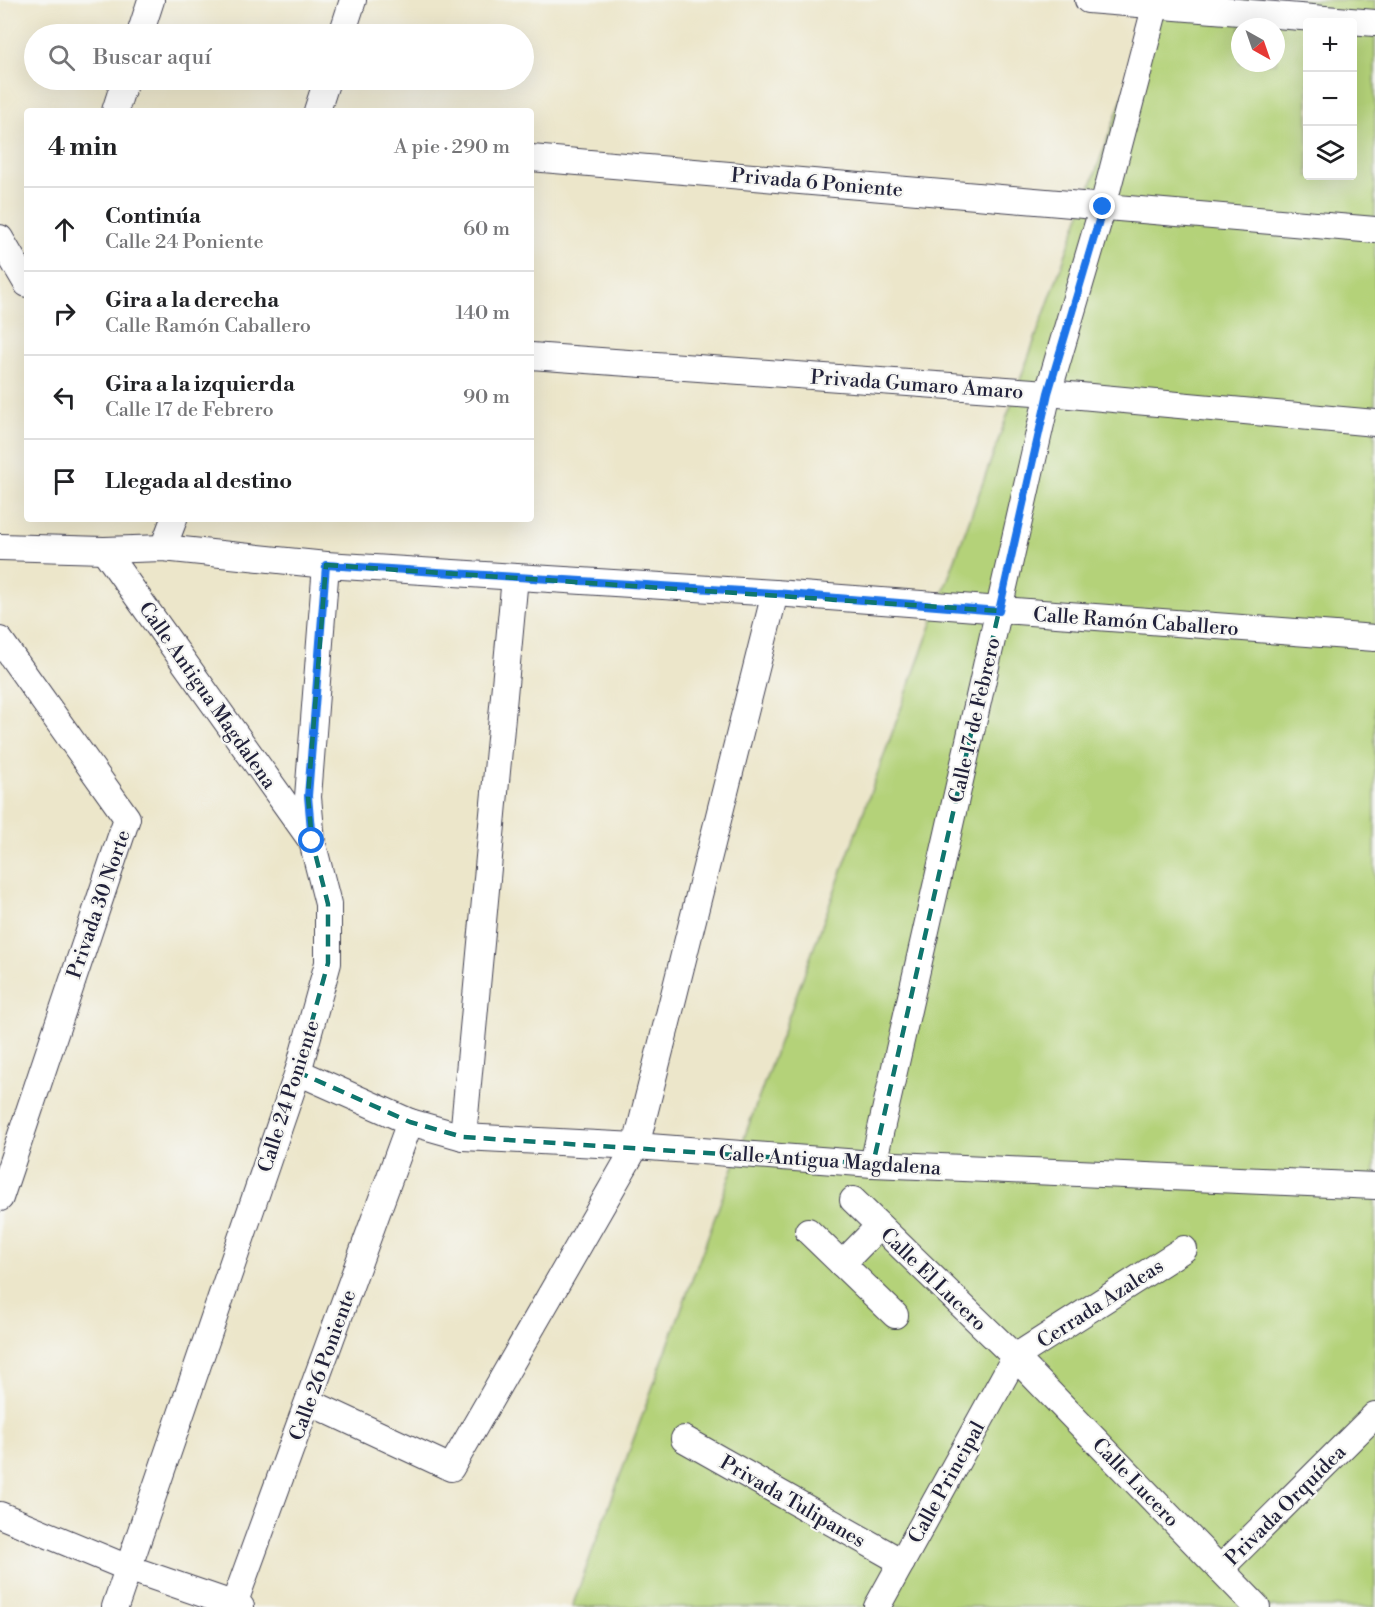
<!DOCTYPE html>
<html lang="es">
<meta charset="utf-8">
<style>
:root{--surface:#fff;--page:#f6f6f6;--text:#202124;--muted:#757577;--line:#e0e0e0}
body{margin:0;font-family:"Libre Bodoni",serif;background:var(--page);color:var(--text)}
.controls{position:absolute;right:18px;top:18px;display:grid;overflow:hidden;border-radius:6px;box-shadow:0 6px 24px #0002}
.controls button{width:54px;height:54px;display:grid;place-items:center;padding:0;border:0;border-bottom:2px solid var(--line);background:var(--surface);color:var(--text);font:30px sans-serif}
.compass{position:absolute;left:1231px;top:18px;width:54px;height:54px;border-radius:50%;background:var(--surface);box-shadow:0 6px 24px #0002;rotate:140deg}
.stop{position:absolute;width:18px;height:18px;margin:-14px;border:4px solid #1a73e8;border-radius:50%;background:#fff}
.stop.end{background:#1a73e8;border-color:#fff;box-shadow:0 2px 6px #0008}
.list{margin:0;padding:0;list-style:none}
h2{display:flex;justify-content:space-between;align-items:center;height:78px;margin:0;padding:0 24px;font-size:26px}
h2 small{font-size:20px;font-weight:400;color:var(--muted)}
.list li{display:grid;grid-template-columns:39px 1fr auto;gap:18px;align-items:center;box-sizing:border-box;height:84px;padding:0 24px;border-top:2px solid var(--line)}
.list b{display:block;font-size:22px;white-space:nowrap}
.list p{margin:0;font-size:20px;white-space:nowrap;color:var(--muted)}
.list em{font-size:20px;font-style:normal;color:var(--muted)}
.icon{flex:none;width:33px;height:33px;fill:none;stroke:currentColor;stroke-width:2;stroke-linecap:round;stroke-linejoin:round}
.map{position:relative;flex:none;width:1375px;height:1607px;overflow:hidden}
.search{position:absolute;background:var(--surface);box-shadow:0 6px 24px #0002;left:24px;top:24px;width:510px;height:66px;display:flex;align-items:center;gap:15px;box-sizing:border-box;padding:0 21px;border-radius:33px;color:var(--muted);font-size:22px}
.panel{position:absolute;background:var(--surface);box-shadow:0 6px 24px #0002;left:24px;top:108px;width:510px;height:414px;border-radius:6px}
.map>svg:first-child{display:block}
.green{fill:#b4d279;stroke:#6b7a5a;stroke-width:1.5;fill-rule:evenodd}
.lines{fill:none;stroke-linecap:round;stroke-linejoin:round}
.street-casing{stroke:#403f50;stroke-width:28}
.street{stroke:#fff;stroke-width:26}
.route{stroke:#1a73e8;stroke-width:8}
.marked{fill:none;stroke:#0f766e;stroke-width:4.5;stroke-dasharray:12 8;stroke-linejoin:round}
.labels{text-anchor:middle;stroke-width:4.5;stroke-linejoin:round;paint-order:stroke}
.street-label{font-size:20px;fill:#22223b;stroke:#f6f6f2}
</style>
<div class="map">
<svg width="1375" height="1607" viewBox="0 0 1375 1607">
<rect width="100%" height="100%" fill="#f6f6f2"/>
<filter id="ink" filterUnits="userSpaceOnUse"><feTurbulence type="fractalNoise" baseFrequency=".0167" numOctaves="2"/><feDisplacementMap in="SourceGraphic" scale="12" xChannelSelector="R" yChannelSelector="G"/><feConvolveMatrix kernelMatrix="1 2 1 2 8 2 1 2 1" color-interpolation-filters="sRGB"/></filter>
<filter id="wash" filterUnits="userSpaceOnUse"><feTurbulence type="fractalNoise" baseFrequency=".008" numOctaves="4" result="noise"/><feDisplacementMap in="SourceGraphic" scale="24" xChannelSelector="R" yChannelSelector="G"/><feGaussianBlur stdDeviation="1.35" result="paint"/><feColorMatrix in="noise" values="0 0 0 0 0 0 0 0 0 0 0 0 0 0 0 0 0 1.4 0 .05"/><feComposite in="paint" operator="in"/></filter>
<g filter="url(#wash)">
<rect width="100%" height="100%" fill="#ece6ca"/>
<!-- green -->
<path class="green" d="M1158 0H1375V1607H572L854 838ZM1308 22H1352V176H1308ZM1240 27H1276V63H1240Z"/>
</g>
<g filter="url(#ink)">
<g class="lines">
<defs>
<g id="street">
<path d="M1088 0 1375 23"/>
<path d="M140 34 151 0"/>
<path d="M342 34 353 0"/>
<path d="M115 111 125 80"/>
<path d="M317 111 327 80"/>
<path d="M531 158 1375 230"/>
<path d="M0 238 27 284"/>
<path d="M531 356 1048 393 1375 423"/>
<path d="M0 547 104 550 163 548 326 565 775 593 1375 638"/>
<path d="M163 548 174 519"/>
<path d="M104 550 311 840"/>
<path d="M0 640 127 818 0 1198"/>
<path d="M298 1072 410 1122 463 1137 636 1146 873 1164 1375 1186"/>
<path d="M463 1137 515 577"/>
<path d="M873 1164 1048 393 1103 206 1157 0"/>
<path d="M853 1200 1015 1357 1257 1607"/>
<path d="M808 1231 895 1315"/>
<path d="M842 1264 879 1226"/>
<path d="M309 1402 451 1468 636 1146 775 593"/>
<path d="M684 1439 902 1562"/>
<path d="M0 1515 128 1568 241 1607"/>
<path d="M1220 1569 1375 1415"/>
<path d="M115 1607 298 1072 328 963V904L312 841 308 797 326 565"/>
<path d="M233 1607 410 1122"/>
<path d="M877 1607 1015 1357 1184 1249"/>
</g>
</defs>
<!-- street casing -->
<use href="#street" class="street-casing"/>
<!-- street -->
<use href="#street" class="street"/>
</g>
</g>
<g class="lines" filter="url(#ink)">
<!-- route -->
<path class="route" d="M312 841 308 796 326 565 775 593 999 611 1048 393 1103 207"/>
</g>
<!-- marked area -->
<path class="marked" d="M326 565 999 611 873 1164 463 1137 410 1122 298 1072 328 963V904L312 841 308 797Z"/>
<g class="labels">
<!-- street labels -->
<g class="street-label">
<text transform="translate(817 182) rotate(5)" y="7">Privada 6 Poniente</text>
<text transform="translate(917 384) rotate(4)" y="7">Privada Gumaro Amaro</text>
<text transform="translate(1136 621) rotate(4)" y="7">Calle Ramón Caballero</text>
<text transform="translate(208 695) rotate(55)" y="7">Calle Antigua Magdalena</text>
<text transform="translate(974 720) rotate(-77)" y="7">Calle 17 de Febrero</text>
<text transform="translate(98 904) rotate(-71)" y="7">Privada 30 Norte</text>
<text transform="translate(288 1096) rotate(-72)" y="7">Calle 24 Poniente</text>
<text transform="translate(830 1160) rotate(4)" y="7">Calle Antigua Magdalena</text>
<text transform="translate(934 1279) rotate(44)" y="7">Calle El Lucero</text>
<text transform="translate(1100 1303) rotate(-33)" y="7">Cerrada Azaleas</text>
<text transform="translate(322 1365) rotate(-70)" y="7">Calle 26 Poniente</text>
<text transform="translate(946 1482) rotate(-61)" y="7">Calle Principal</text>
<text transform="translate(1136 1482) rotate(46)" y="7">Calle Lucero</text>
<text transform="translate(793 1501) rotate(30)" y="7">Privada Tulipanes</text>
<text transform="translate(1285 1505) rotate(-45)" y="7">Privada Orquídea</text>
</g>
</g>
</svg>
<div class="controls">
<button>+</button>
<button>−</button>
<button><svg class="icon" aria-label="layers" viewBox="0 0 24 24"><path d="M12 4l9 5-9 5-9-5zM3 14l9 5 9-5"/></svg></button>
</div>
<svg class="compass" viewBox="-18 -18 36 36"><path d="M0-13l5 13h-10z" fill="#e53935"/><path d="M0 13l5-13h-10z" fill="#757577"/></svg>
<div class="stop" style="left:312px;top:841px"></div>
<div class="stop end" style="left:1103px;top:207px"></div>
<div class="search"><svg class="icon" aria-label="search" viewBox="0 0 24 24"><circle cx="10" cy="10" r="6"/><path d="M15 15l6 6"/></svg>Buscar aquí</div>
<section class="panel">
<h2>4 min<small>A pie · 290 m</small></h2>
<ul class="list">
<li><svg class="icon" aria-label="ahead" viewBox="0 0 24 24"><path d="M12 20V5M6 11l6-6 6 6"/></svg><div><b>Continúa</b><p>Calle 24 Poniente</p></div><em>60 m</em></li>
<li><svg class="icon" aria-label="right" viewBox="0 0 24 24"><path d="M7 20v-9h11M14 6l5 5-5 5"/></svg><div><b>Gira a la derecha</b><p>Calle Ramón Caballero</p></div><em>140 m</em></li>
<li><svg class="icon" aria-label="left" viewBox="0 0 24 24"><path d="M17 20v-9H6M10 6l-5 5 5 5"/></svg><div><b>Gira a la izquierda</b><p>Calle 17 de Febrero</p></div><em>90 m</em></li>
<li><svg class="icon" aria-label="arrive" viewBox="0 0 24 24"><path d="M6 21V4h12l-3 4 3 4H6"/></svg><div><b>Llegada al destino</b></div></li>
</ul>
</section>
</div>
